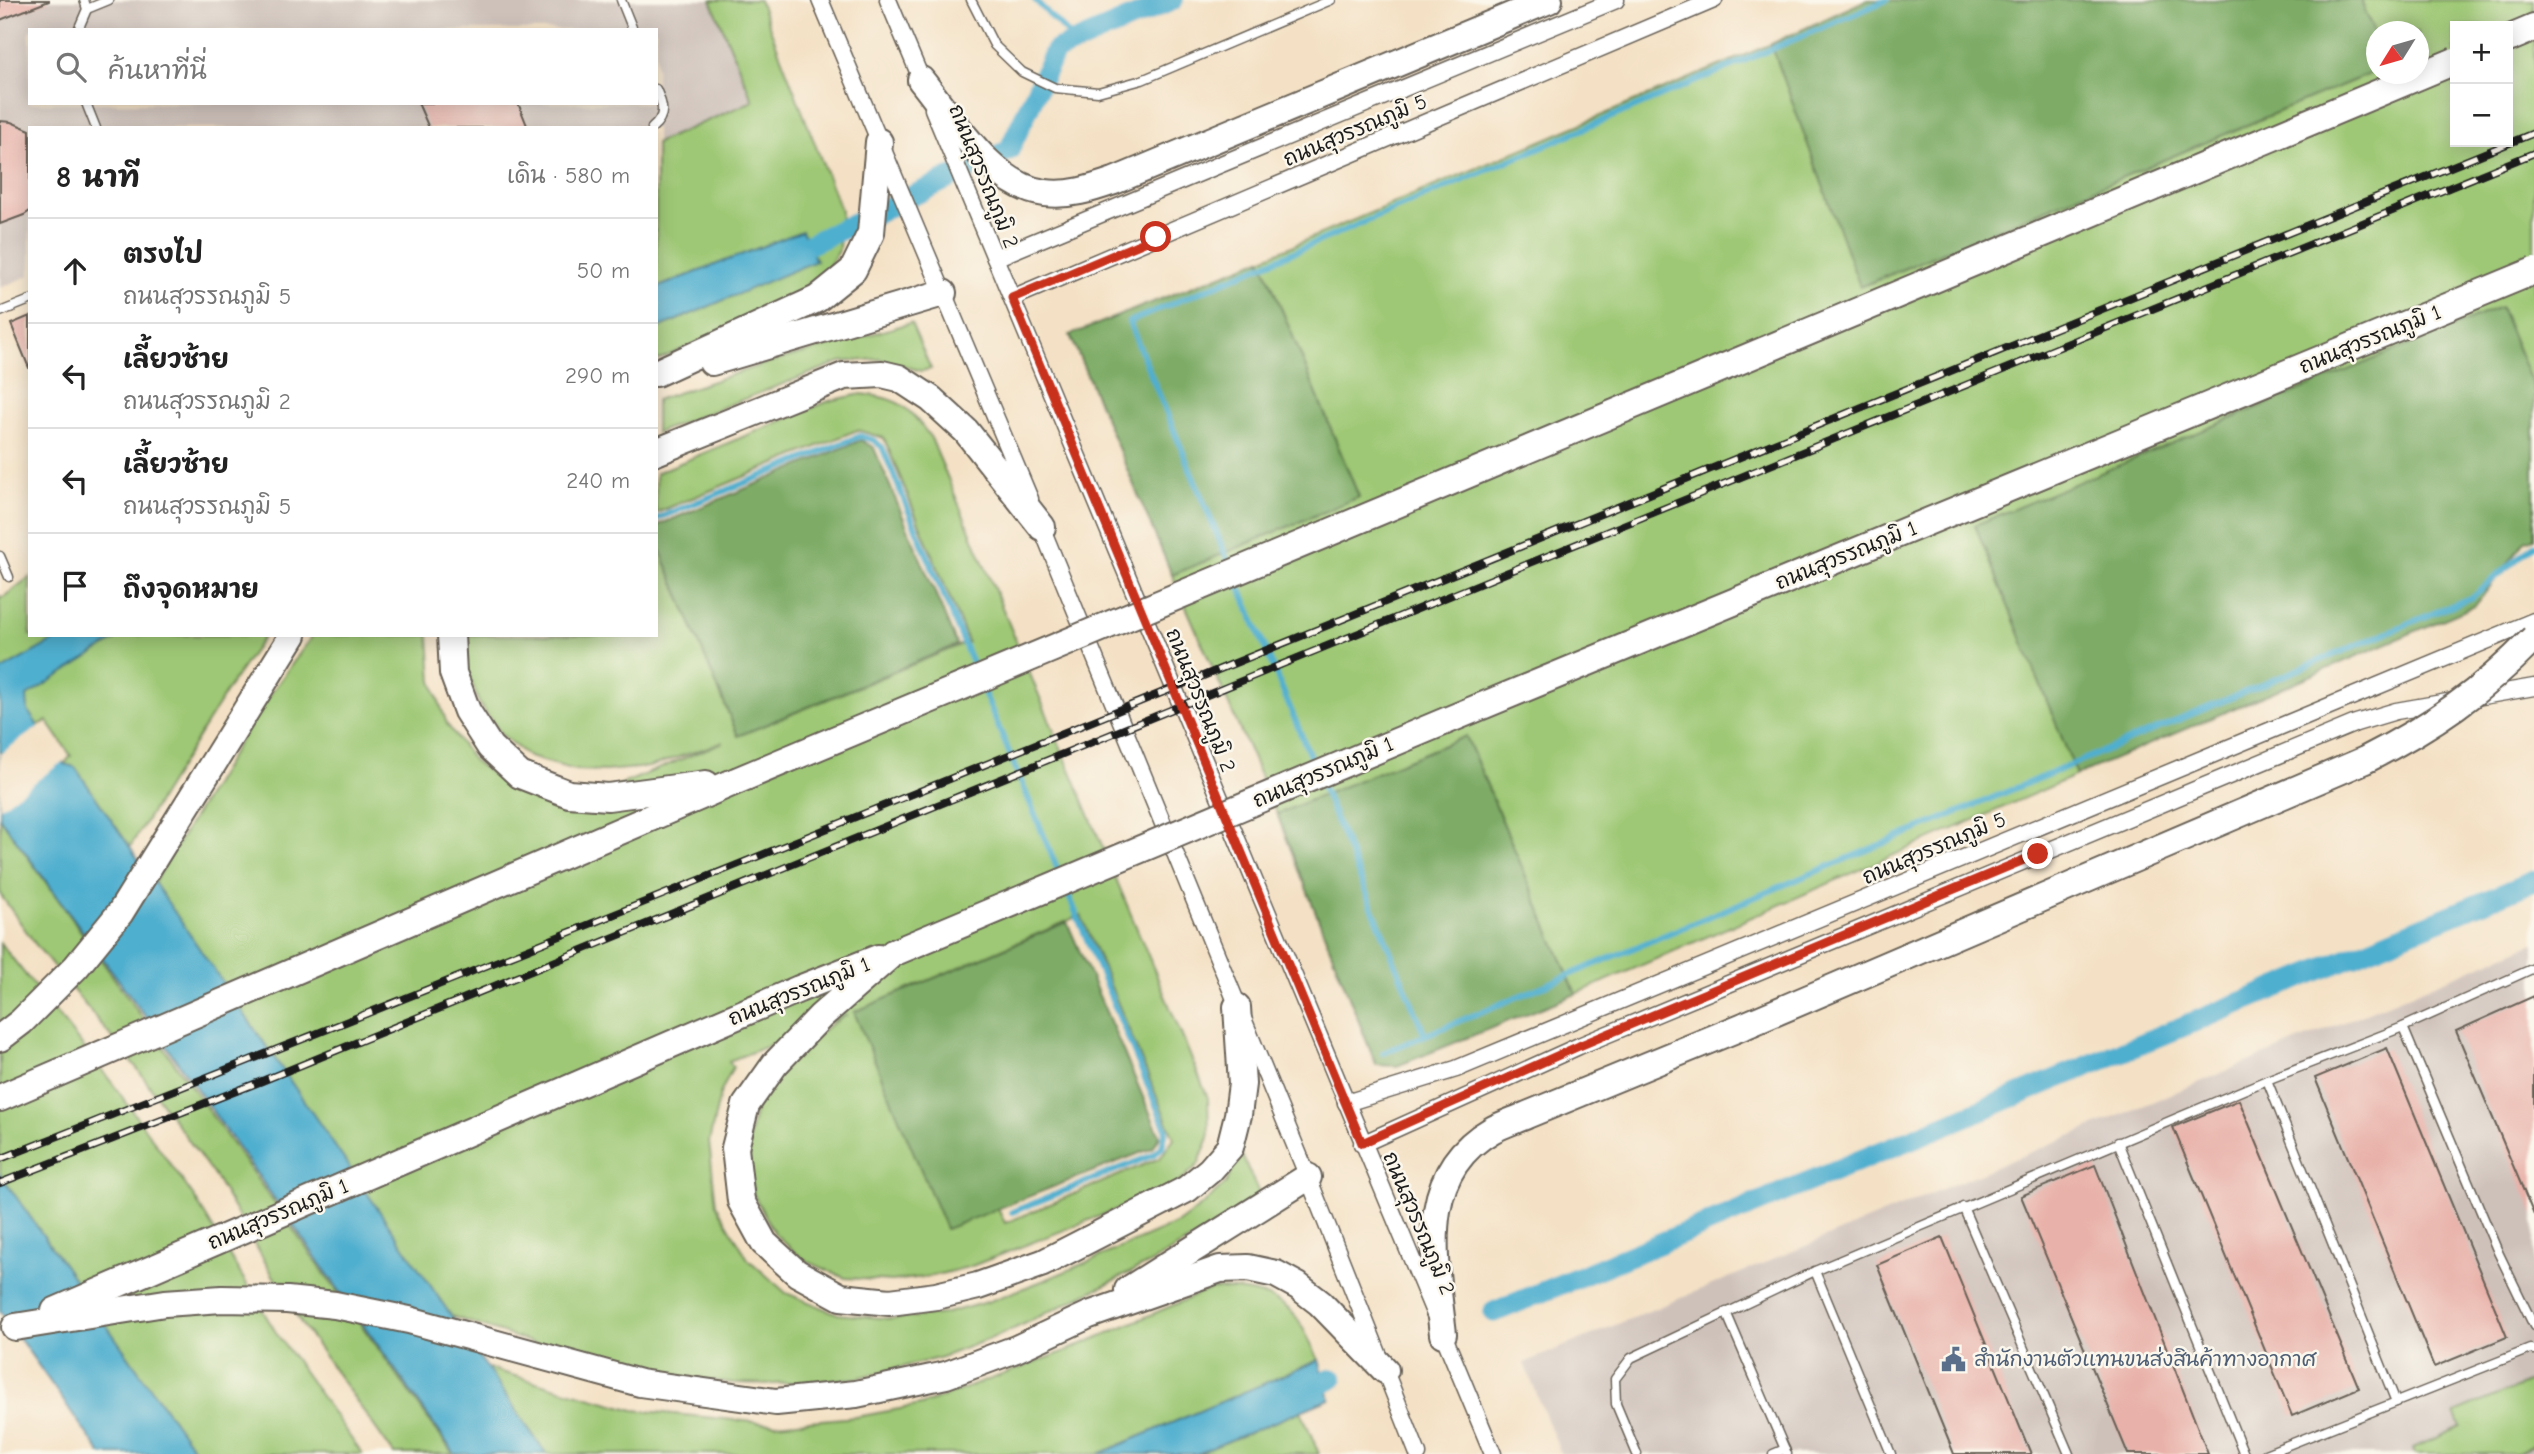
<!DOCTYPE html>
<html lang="th">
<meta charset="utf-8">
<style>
:root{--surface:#fff;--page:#f2f2f2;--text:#222;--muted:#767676;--line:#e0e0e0}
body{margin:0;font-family:"Comic Neue","Playpen Sans Thai",sans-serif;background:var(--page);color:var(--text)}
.controls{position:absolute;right:21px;top:21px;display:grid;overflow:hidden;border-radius:0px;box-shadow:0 4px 18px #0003}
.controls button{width:63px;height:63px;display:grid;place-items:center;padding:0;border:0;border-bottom:2px solid var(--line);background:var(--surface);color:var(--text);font:35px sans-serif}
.compass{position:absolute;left:2366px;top:21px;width:63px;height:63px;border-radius:50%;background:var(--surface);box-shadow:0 4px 18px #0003;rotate:233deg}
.stop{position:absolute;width:21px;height:21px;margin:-16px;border:5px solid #c8321e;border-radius:50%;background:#fff}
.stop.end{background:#c8321e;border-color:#fff;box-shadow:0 2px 7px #0008}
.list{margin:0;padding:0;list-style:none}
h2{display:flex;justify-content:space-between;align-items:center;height:91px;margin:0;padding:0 28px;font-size:30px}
h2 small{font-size:23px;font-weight:400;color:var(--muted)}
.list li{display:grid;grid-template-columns:46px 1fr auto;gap:21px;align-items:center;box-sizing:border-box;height:105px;padding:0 28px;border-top:2px solid var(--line)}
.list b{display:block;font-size:26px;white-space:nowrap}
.list p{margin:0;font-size:23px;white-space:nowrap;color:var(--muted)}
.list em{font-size:23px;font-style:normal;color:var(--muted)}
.icon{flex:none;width:38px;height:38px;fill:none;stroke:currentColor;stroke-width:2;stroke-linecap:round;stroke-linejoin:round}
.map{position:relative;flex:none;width:2534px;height:1454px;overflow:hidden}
.search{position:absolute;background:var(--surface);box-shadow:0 4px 18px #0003;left:28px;top:28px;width:630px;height:77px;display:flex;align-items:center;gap:18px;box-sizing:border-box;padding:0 24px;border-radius:0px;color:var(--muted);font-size:26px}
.panel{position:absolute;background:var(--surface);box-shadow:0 4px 18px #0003;left:28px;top:126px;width:630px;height:511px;border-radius:0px}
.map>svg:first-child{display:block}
.industrial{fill:#cec1ba;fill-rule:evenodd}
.green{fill:#9ec874;stroke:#5d7248;stroke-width:2;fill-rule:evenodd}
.forest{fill:#7eac66;stroke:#4d6441;stroke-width:2}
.water{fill:#50afcf;stroke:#366676;stroke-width:2}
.pier{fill:#f4e1c5}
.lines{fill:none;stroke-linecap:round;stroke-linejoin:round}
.stream{stroke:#50afcf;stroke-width:6}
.canal{stroke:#50afcf;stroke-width:21}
.building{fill:#e8b1a9}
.service-casing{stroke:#686157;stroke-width:11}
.minor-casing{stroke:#686157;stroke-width:19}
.trunk-casing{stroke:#686157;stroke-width:30}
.service{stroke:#fff;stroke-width:8}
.minor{stroke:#fff;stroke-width:16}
.trunk{stroke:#fff;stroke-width:26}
.rail-casing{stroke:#1c1c1c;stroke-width:8}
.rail{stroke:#fbf7ec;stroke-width:5;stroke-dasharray:16;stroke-linecap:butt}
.trunk-bridge-casing{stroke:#686157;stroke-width:30;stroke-linecap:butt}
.trunk-bridge{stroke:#fff;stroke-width:26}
.route{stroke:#c8321e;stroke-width:9}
.labels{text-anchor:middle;stroke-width:5;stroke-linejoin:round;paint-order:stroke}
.street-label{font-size:21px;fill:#1c1c1c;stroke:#fbf7ec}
.service-label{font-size:21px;fill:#4e5e75;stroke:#fbf7ec;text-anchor:start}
</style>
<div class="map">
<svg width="2534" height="1454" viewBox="0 0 2534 1454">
<rect width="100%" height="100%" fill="#fbf7ec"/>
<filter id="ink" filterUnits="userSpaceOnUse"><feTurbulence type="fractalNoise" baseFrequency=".0143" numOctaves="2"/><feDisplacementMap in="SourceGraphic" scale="14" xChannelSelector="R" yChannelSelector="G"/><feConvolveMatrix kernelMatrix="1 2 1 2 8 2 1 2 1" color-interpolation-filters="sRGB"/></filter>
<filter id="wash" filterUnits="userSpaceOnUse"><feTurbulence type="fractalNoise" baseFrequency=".00686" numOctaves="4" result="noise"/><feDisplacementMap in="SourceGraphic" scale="28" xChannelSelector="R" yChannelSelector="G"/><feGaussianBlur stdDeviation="1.57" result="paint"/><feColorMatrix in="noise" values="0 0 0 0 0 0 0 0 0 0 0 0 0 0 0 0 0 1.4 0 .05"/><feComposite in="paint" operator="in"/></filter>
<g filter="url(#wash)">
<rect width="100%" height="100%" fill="#f4e1c5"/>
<!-- industrial -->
<g class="industrial">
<path d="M0 0H711L754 101 656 143V128H30V275L0 288ZM30 30H656V103H30Z"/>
<path d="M2534 943V1454H1561L1524 1363Z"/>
</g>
<!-- green -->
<g class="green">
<path d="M711 0H759L841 211 839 249 816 289 656 361V329L816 260 802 231 656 288V143L753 101Z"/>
<path d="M2361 0H2534V389L2500 307 1976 525 2077 775 1576 994 1466 736 1277 814 1172 575 1359 497 1261 259 1771 44 1861 287 2376 71V74H2418V32H2376V38ZM2455 26H2508V142H2455Z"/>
<path d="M911 323 931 369 921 371 880 359 840 362 656 433V400L764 364Z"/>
<path d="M861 394C901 398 907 406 931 438L1208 1098 1209 1138 1198 1165 1174 1187 972 1266 933 1276 892 1281 845 1278 804 1260 775 1234 753 1194 747 1147 756 1108 780 1068 827 1027 847 1015 729 1061 733 1067 720 1094 709 1142 716 1204 748 1259 786 1293 838 1314 892 1319 943 1314 987 1302 1050 1278 1178 1223 1204 1204 1226 1183 1241 1153 1262 1200 1146 1265 1005 1333 939 1358 857 1378 775 1384 734 1383 642 1372 560 1352 451 1316 154 883 256 714 313 635H429L432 681 447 724 474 761 511 788 567 807 723 742 649 767 605 771 575 770 529 757 502 735 479 703 467 669V635H656V540L738 736 968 642 884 438 857 430 656 513V473L829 401ZM1081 915 1174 1138 1160 1158 1005 1223 998 1209 855 1012Z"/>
<path d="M30 577V635H64L0 671V596L2 598Z"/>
<path d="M123 635H265L229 687 130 847 75 767 64 764 71 756 47 721 37 726 28 711 26 696Z"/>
<path d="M0 818 453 1454H394L301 1323 217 1180 136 1067 36 945 0 894Z"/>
<path d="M0 943 113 1084 194 1197 277 1334 362 1454H197L0 1174Z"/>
<path d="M1211 1289C1241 1289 1280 1292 1298 1320 1306 1332 1312 1347 1319 1360L1099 1454H546L487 1368 634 1410 774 1424 856 1417 921 1405 1066 1351Z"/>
<path d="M2534 1380V1445L2515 1454H2415L2413 1448 2461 1427 2455 1413Z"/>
<path d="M1301 1411 1319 1454H1197Z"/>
</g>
<!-- forest -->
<g class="forest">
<path d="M1866 0H2361L2376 38V71L1860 287 1771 44Z"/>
<path d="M1261 259 1359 497 1172 575 1070 335Z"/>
<path d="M2500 307 2534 389V538L2525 541 2475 606 2077 775 1975 525Z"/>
<path d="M861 440 874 448 957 645 738 736 656 540V526Z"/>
<path d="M1466 736 1576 994 1397 1066 1376 1065 1277 814Z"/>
<path d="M1067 922 1160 1136 1153 1148 946 1229 854 1012Z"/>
</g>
<!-- water -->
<g class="water">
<path d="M802 231 816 261 656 329V288Z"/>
<path d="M64 635H123L27 696 28 711 64 764 75 767 546 1454H455L150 1023 0 818V671Z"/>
<path d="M0 1174 197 1454H101L0 1311Z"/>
<path d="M1319 1360 1330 1399 1197 1454H1099Z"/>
</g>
<!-- pier -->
<path class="pier" d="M41 725 65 760 0 808V754Z"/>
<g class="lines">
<!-- stream -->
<g class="stream">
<path d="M1035 0 1076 42"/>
<path d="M656 519 860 436 873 440 882 447 977 675"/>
<path d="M1231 568 1129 322 1887 0"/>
<path d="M1236 578 1315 768"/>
<path d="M981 685 1060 875"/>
<path d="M1320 781 1425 1035"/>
<path d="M1383 1053 2472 597 2534 545"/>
<path d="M1012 1212 1153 1155 1162 1147 1166 1129 1066 889"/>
</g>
<!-- canal -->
<g class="canal">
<path d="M783 257 1009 150 1055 51 1173 0"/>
<path d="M1494 1312 2534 881"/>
<path d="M1298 1393 1332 1379"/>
</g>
</g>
<g id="blocks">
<!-- building -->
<g class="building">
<path d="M0 0H49V1L0 20Z"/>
<path d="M418 103H518L528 128H429Z"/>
<path d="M0 121 11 122 30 130V211L24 215 0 224Z"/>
<path d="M30 316V368H29L11 324Z"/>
<path d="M2534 996V1215L2456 1031Z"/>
<path d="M2387 1048 2507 1337 2434 1367 2315 1078Z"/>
<path d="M2239 1100 2359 1388 2292 1416 2173 1127Z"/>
<path d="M2095 1165 2208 1454H2128L2021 1196Z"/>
<path d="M1942 1237 2031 1454H1954L1877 1265Z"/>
</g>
</g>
</g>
<g filter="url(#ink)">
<use href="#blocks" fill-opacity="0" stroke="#686157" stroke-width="2"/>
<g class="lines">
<defs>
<g id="service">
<path d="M621 0 633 30"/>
<path d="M971 0 994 45 1022 72 1055 88 1098 92 1142 80 1331 0"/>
<path d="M87 9 109 0"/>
<path d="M78 30 87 9 84 0"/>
<path d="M86 103 96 128"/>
<path d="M652 128C667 115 663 105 656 89"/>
<path d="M0 312 30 300"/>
<path d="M0 556 9 577"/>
<path d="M2403 1027 2498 1252 2534 1326"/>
<path d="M2267 1080 2396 1402"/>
<path d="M2118 1142 2244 1454"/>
<path d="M1963 1207 2069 1454"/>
<path d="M1726 1312 1787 1454"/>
<path d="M1637 1454 1616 1404 1615 1379 1631 1358 1815 1271"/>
<path d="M1773 1454 1785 1449"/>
<path d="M1891 1454 1815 1271 2267 1080 2403 1027 2534 968"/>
<path d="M2265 1454 2530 1349 2534 1350"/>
</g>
<g id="minor">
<path d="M820 0 1030 499"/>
<path d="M888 0 925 88"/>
<path d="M933 109 1493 1454"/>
<path d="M995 258 1616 0"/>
<path d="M1012 298 1714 0"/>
<path d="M1038 519 1308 1177 1418 1454"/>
<path d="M1346 1103 1456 1069 2534 621"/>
<path d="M1362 1144 1579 1046 2356 723 2396 711 2534 687"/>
</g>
<g id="trunk">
<path d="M2508 39 2534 28"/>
<path d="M921 80C952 118 993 187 1045 193 1069 196 1091 189 1114 181L1549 0"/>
<path d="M712 362 943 293"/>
<path d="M656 373 817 299 853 270 871 233 879 142"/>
<path d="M656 452 844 376 882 374 899 378 931 399 966 431 1042 527"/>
<path d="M451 635 453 673 467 711 490 747 520 775 569 794 608 797 706 784"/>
<path d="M893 953 821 1016 775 1064 746 1105 735 1148 741 1201 764 1243 797 1273 841 1297 890 1302 936 1296 978 1286 1043 1263 1187 1189 1210 1170 1230 1147 1238 1115 1242 1084 1237 1007"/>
<path d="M0 1038 21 1022 76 967 120 913 293 635"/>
<path d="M0 1098 736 781"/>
<path d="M1128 1290 1308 1177"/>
<path d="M55 1311 799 989 878 958"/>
<path d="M15 1327 165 1303 222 1299 287 1300 335 1305 409 1320 640 1383 776 1402 856 1394 946 1375 1016 1349 1089 1315 1220 1269 1248 1268 1276 1274 1298 1286 1320 1303 1385 1370"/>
<path d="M1443 1334C1435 1261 1415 1174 1492 1130 1503 1124 1516 1120 1527 1115L1746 1025"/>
</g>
</defs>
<!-- service casing -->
<use href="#service" class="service-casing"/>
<!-- minor casing -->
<use href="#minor" class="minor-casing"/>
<!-- trunk casing -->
<use href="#trunk" class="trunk-casing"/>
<!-- service -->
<use href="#service" class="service"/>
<!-- minor -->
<use href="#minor" class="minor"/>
<!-- trunk -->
<use href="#trunk" class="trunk"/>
<defs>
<g id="rail">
<path d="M0 1159C848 825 1690 476 2534 133"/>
<path d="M0 1183 262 1081 2534 153"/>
</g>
</defs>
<!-- rail casing -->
<use href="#rail" class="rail-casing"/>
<!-- rail -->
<use href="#rail" class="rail"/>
<defs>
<g id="trunk-bridge">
<path d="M736 781 2455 61"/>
<path d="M893 953 1441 723 2534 271"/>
<path d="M1746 1025 2365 760C2434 725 2480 693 2534 638"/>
</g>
</defs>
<!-- trunk-bridge casing -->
<use href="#trunk-bridge" class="trunk-bridge-casing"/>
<!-- trunk-bridge -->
<use href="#trunk-bridge" class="trunk-bridge"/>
</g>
</g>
<g class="lines" filter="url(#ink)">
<!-- route -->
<path class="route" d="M1156 237 1012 298 1362 1143 1579 1046 2038 854"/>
</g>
<!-- icons -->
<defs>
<symbol id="civic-bare" viewBox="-9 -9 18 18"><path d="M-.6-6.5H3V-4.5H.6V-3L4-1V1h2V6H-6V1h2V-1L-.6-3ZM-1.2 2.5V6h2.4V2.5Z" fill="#5c6f8a" stroke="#fbf7ec" stroke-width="2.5" paint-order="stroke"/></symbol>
</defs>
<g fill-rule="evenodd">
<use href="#civic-bare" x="1936" y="1342" width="35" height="35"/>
</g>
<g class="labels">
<!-- street labels -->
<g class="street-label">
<text transform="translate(1355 130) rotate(-23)" y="7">ถนนสุวรรณภูมิ 5</text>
<text transform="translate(984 176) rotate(68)" y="7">ถนนสุวรรณภูมิ 2</text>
<text transform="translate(2370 339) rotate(-22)" y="7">ถนนสุวรรณภูมิ 1</text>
<text transform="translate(1846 555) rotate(-22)" y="7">ถนนสุวรรณภูมิ 1</text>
<text transform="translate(1201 700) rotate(68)" y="7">ถนนสุวรรณภูมิ 2</text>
<text transform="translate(1323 772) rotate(-23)" y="7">ถนนสุวรรณภูมิ 1</text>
<text transform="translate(1934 848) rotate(-23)" y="7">ถนนสุวรรณภูมิ 5</text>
<text transform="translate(799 991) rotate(-22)" y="7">ถนนสุวรรณภูมิ 1</text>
<text transform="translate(278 1214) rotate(-23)" y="7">ถนนสุวรรณภูมิ 1</text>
<text transform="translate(1419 1223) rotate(67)" y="7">ถนนสุวรรณภูมิ 2</text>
</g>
<!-- service labels -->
<g class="service-label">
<text x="1974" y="1366">สำนักงานตัวแทนขนส่งสินค้าทางอากาศ</text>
</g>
</g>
</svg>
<div class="controls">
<button>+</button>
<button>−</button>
</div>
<svg class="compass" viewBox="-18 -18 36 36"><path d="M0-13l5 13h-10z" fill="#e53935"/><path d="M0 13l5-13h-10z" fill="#767676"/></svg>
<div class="stop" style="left:1156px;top:237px"></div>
<div class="stop end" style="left:2038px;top:854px"></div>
<div class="search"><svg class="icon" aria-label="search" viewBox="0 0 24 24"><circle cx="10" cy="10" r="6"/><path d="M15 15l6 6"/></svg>ค้นหาที่นี่</div>
<section class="panel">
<h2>8 นาที<small>เดิน · 580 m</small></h2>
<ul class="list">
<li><svg class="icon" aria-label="ahead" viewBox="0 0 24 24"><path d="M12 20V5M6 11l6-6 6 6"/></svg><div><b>ตรงไป</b><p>ถนนสุวรรณภูมิ 5</p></div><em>50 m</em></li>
<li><svg class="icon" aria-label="left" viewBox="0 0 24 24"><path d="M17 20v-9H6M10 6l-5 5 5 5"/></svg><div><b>เลี้ยวซ้าย</b><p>ถนนสุวรรณภูมิ 2</p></div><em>290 m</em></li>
<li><svg class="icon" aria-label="left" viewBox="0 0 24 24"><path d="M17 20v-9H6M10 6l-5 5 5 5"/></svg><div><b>เลี้ยวซ้าย</b><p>ถนนสุวรรณภูมิ 5</p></div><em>240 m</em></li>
<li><svg class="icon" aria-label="arrive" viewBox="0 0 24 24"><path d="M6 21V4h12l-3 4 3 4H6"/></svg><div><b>ถึงจุดหมาย</b></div></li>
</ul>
</section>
</div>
